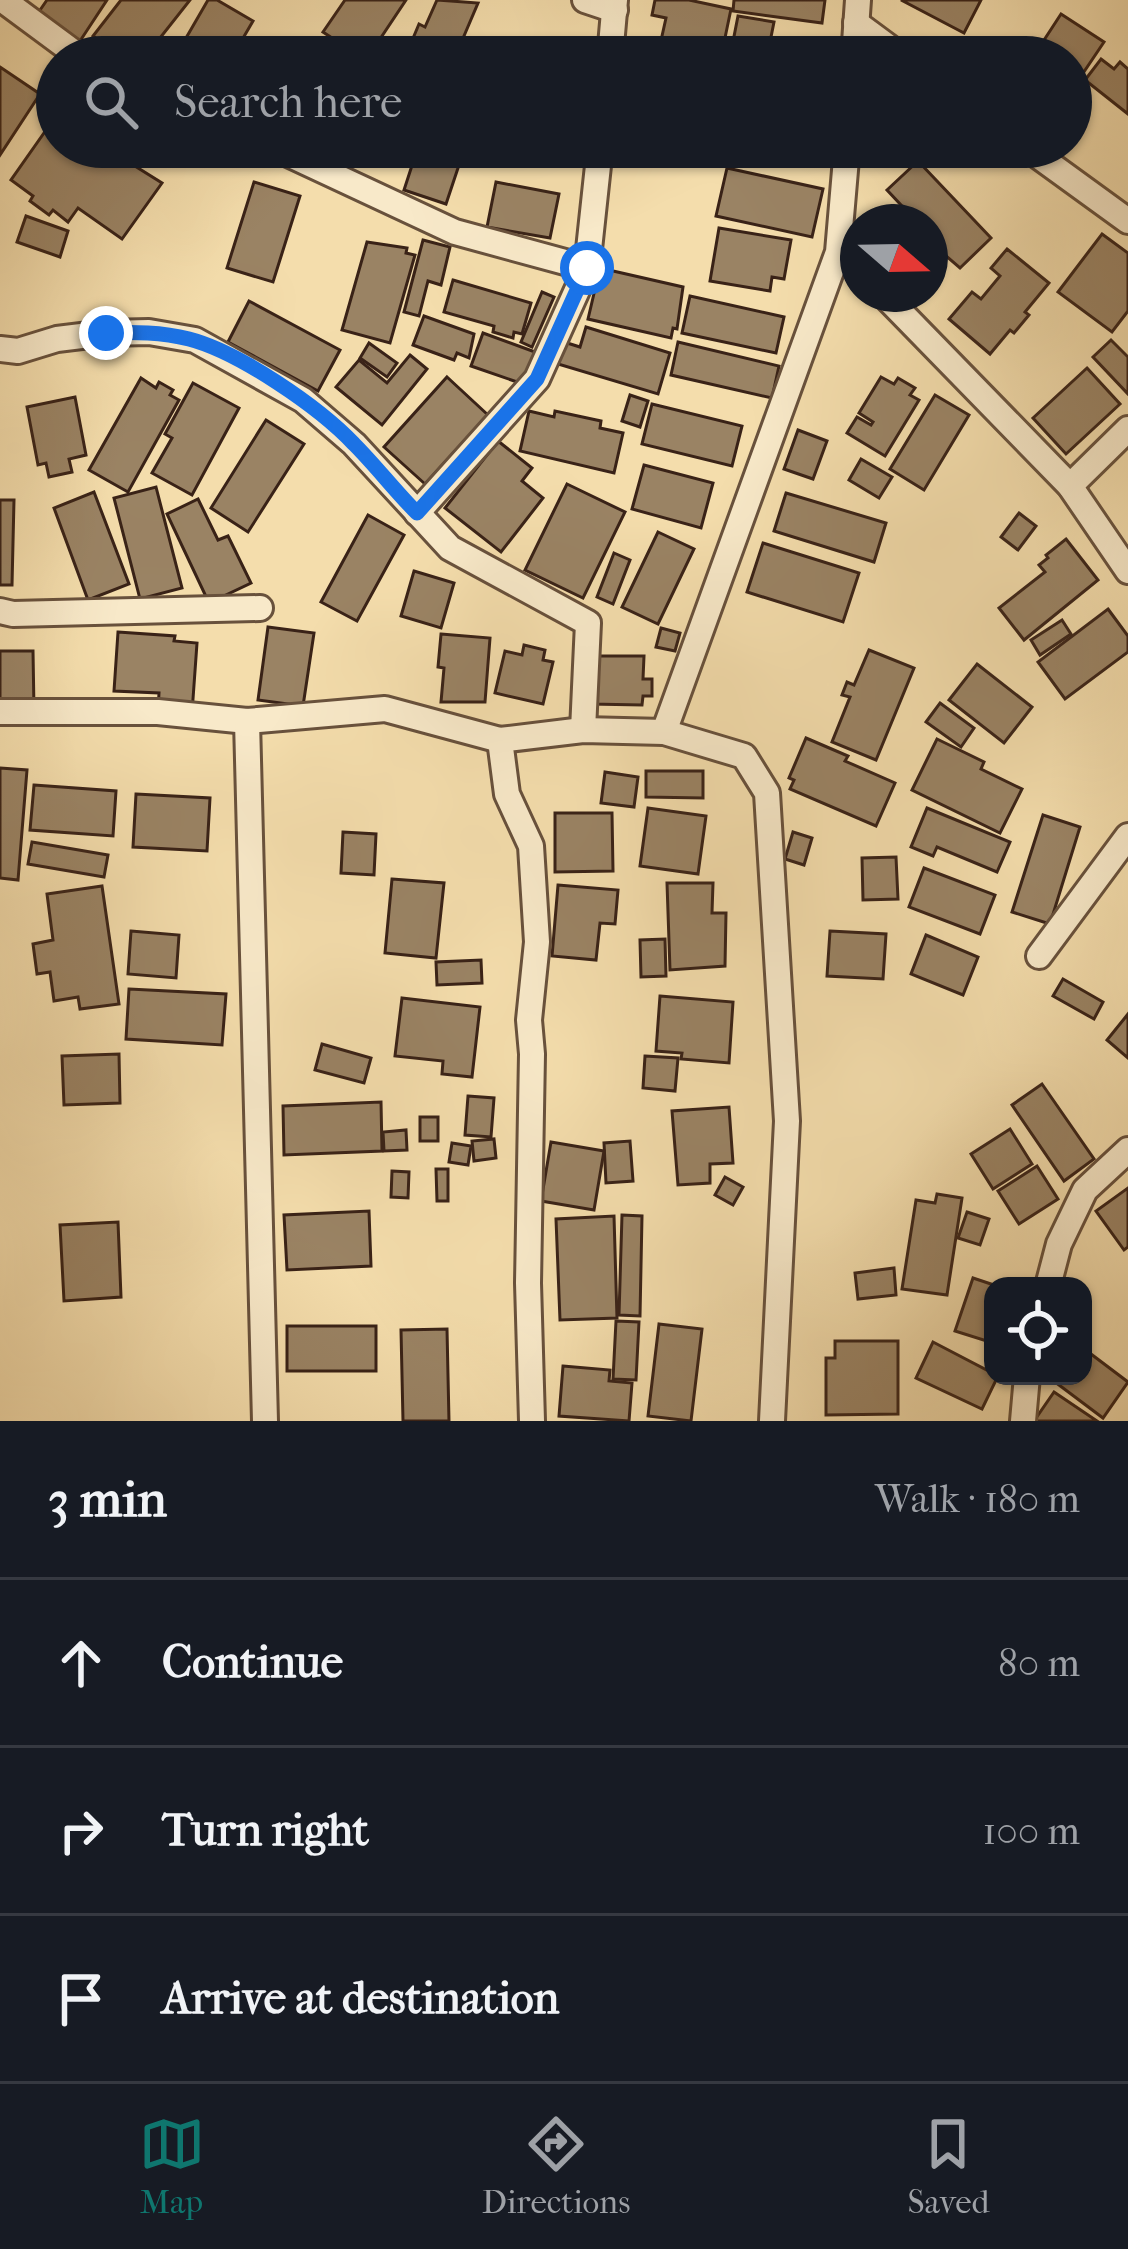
<!DOCTYPE html>
<meta charset="utf-8">
<style>
:root{--surface:#171b24;--page:#20242c;--text:#f1f3f6;--muted:#9ea1a6;--line:#363941;--accent:#0f766e}
body{margin:0;font-family:"IM FELL French Canon",serif;background:var(--page);color:var(--text)}
.controls{position:absolute;right:36px;bottom:36px;display:grid;overflow:hidden;border-radius:24px;box-shadow:0 3px 9px #0004}
.controls button{width:108px;height:108px;display:grid;place-items:center;padding:0;border:0;border-bottom:3px solid var(--line);background:var(--surface);color:var(--text);font:60px sans-serif}
.compass{position:absolute;left:840px;top:204px;width:108px;height:108px;border-radius:50%;background:var(--surface);box-shadow:0 3px 9px #0004;rotate:110deg}
.stop{position:absolute;width:36px;height:36px;margin:-27px;border:9px solid #1a73e8;border-radius:50%;background:#fff}
.stop.end{background:#1a73e8;border-color:#fff;box-shadow:0 3px 12px #0008}
.list{margin:0;padding:0;list-style:none}
h2{display:flex;justify-content:space-between;align-items:center;height:156px;margin:0;padding:0 48px;font-size:51px}
h2 small{font-size:39px;font-weight:400;color:var(--muted)}
.list li{display:grid;grid-template-columns:78px 1fr auto;gap:36px;align-items:center;box-sizing:border-box;height:168px;padding:0 48px;border-top:3px solid var(--line)}
.list b{display:block;font-size:45px;white-space:nowrap}
.list em{font-size:39px;font-style:normal;color:var(--muted)}
.icon{flex:none;width:66px;height:66px;fill:none;stroke:currentColor;stroke-width:2;stroke-linecap:round;stroke-linejoin:round}
.map{position:relative;flex:none;width:1128px;height:1421px;overflow:hidden}
.search{position:absolute;background:var(--surface);box-shadow:0 3px 9px #0004;left:36px;right:36px;top:36px;height:132px;display:flex;align-items:center;gap:30px;box-sizing:border-box;padding:0 42px;border-radius:66px;color:var(--muted);font-size:45px}
.sheet{height:660px;background:var(--surface)}
nav{display:flex;justify-content:space-around;align-items:center;box-sizing:border-box;height:168px;border-top:3px solid var(--line);background:var(--surface);font-size:33px;color:var(--muted)}
nav a{display:grid;justify-items:center;gap:6px}
nav .on{color:var(--accent)}
.map>svg:first-child{display:block}
.building{fill:#9a8364;stroke:#392217;stroke-width:3}
.lines{fill:none;stroke-linecap:round;stroke-linejoin:round}
.street-casing{stroke:#68513c;stroke-width:30}
.street{stroke:#f8e9c9;stroke-width:24}
.route{stroke:#1a73e8;stroke-width:15}
</style>
<div class="map">
<svg width="1128" height="1421" viewBox="0 0 1128 1421">
<rect width="100%" height="100%" fill="#f4ddac"/>
<filter id="stains"><feTurbulence type="fractalNoise" baseFrequency=".00167" numOctaves="4"/><feColorMatrix values="0 0 0 0 .2 0 0 0 0 .09 0 0 0 0 .02 0 0 0 .5 -.17"/></filter>
<radialGradient id="worn" r=".72"><stop offset=".6" stop-color="#630" stop-opacity="0"/><stop offset="1" stop-color="#630" stop-opacity=".3"/></radialGradient>
<!-- building -->
<g class="building">
<path d="M47 0H107L80 41 38 13Z"/>
<path d="M121 0H190L145 57H120L93 36Z"/>
<path d="M208 0H217L253 21 232 57H175Z"/>
<path d="M345 0H406L368 57H361L323 32Z"/>
<path d="M437 0 478 3 455 57 406 55 419 24 425 27Z"/>
<path d="M655 0H689L731 9 721 57 658 54 666 18 652 15Z"/>
<path d="M734 0H825L822 23 733 11Z"/>
<path d="M901 0H981L964 33Z"/>
<path d="M1061 14 1104 42 1071 91V57H1033Z"/>
<path d="M738 16 774 22 767 57H730Z"/>
<path d="M1101 59 1114 69 1120 62 1128 69V114L1085 80Z"/>
<path d="M0 67 40 94 0 155Z"/>
<path d="M51 123 57 127V147H79L97 160 106 148 162 183 122 239 78 208 68 222 53 210 49 215 30 201 33 196 11 180Z"/>
<path d="M321 147H357L348 166 319 151Z"/>
<path d="M418 147H465L446 204 404 190Z"/>
<path d="M918 161 991 238 960 268 930 242V222H917L887 190Z"/>
<path d="M727 168 823 189 812 237 716 216Z"/>
<path d="M254 182 300 196 273 282 227 268Z"/>
<path d="M496 182 559 194 550 238 487 227Z"/>
<path d="M26 216 68 231 60 257 17 242Z"/>
<path d="M719 228 791 240 784 279 772 277 770 291 710 281Z"/>
<path d="M1102 234 1128 253V311L1112 332 1058 292Z"/>
<path d="M423 240 450 247 441 285 428 281 419 316 404 312Z"/>
<path d="M367 242 407 248 406 253 415 255 390 343 342 330Z"/>
<path d="M1007 249 1049 283 1025 312 1029 315 1014 333 1010 330 990 354 949 319 972 292 981 299 1000 276 991 268Z"/>
<path d="M600 268 683 287 677 329 673 328 671 338 588 319Z"/>
<path d="M453 280 531 303 522 334 514 332 513 338 493 332 494 326 444 312Z"/>
<path d="M542 292 554 297 532 347 521 342Z"/>
<path d="M690 296 784 317 776 353 682 333Z"/>
<path d="M249 301 340 350 318 391 228 342Z"/>
<path d="M424 316 474 334 469 358 457 353 454 360 413 345Z"/>
<path d="M586 327 670 353 658 394 558 364 564 342 580 347Z"/>
<path d="M483 333 535 352 523 384 471 366Z"/>
<path d="M1111 340 1128 357V394L1093 357Z"/>
<path d="M678 342 779 366 772 398 671 375Z"/>
<path d="M369 343 397 363 387 377 360 358Z"/>
<path d="M410 355 427 369 382 425 336 387 359 360 387 383Z"/>
<path d="M1087 368 1120 404 1066 454 1033 418Z"/>
<path d="M447 377 488 415 425 484 384 447Z"/>
<path d="M881 377 894 384 898 378 915 388 910 395 919 400 885 456 847 433 857 417 871 425 873 422 859 413Z"/>
<path d="M141 378 156 388 159 382 173 390 170 395 179 400 128 492 89 470Z"/>
<path d="M193 383 239 408 192 495 152 473 172 438 165 434Z"/>
<path d="M630 395 648 401 640 427 622 421Z"/>
<path d="M935 395 969 415 924 490 890 469Z"/>
<path d="M75 397 86 455 69 459 72 472 49 477 46 463 38 465 27 407Z"/>
<path d="M652 404 742 426 732 466 642 444Z"/>
<path d="M529 411 554 417 555 411 601 421 600 428 623 433 614 473 520 451Z"/>
<path d="M266 420 304 444 248 532 211 508Z"/>
<path d="M798 430 827 441 813 479 784 469Z"/>
<path d="M498 441 532 468 522 481 543 498 501 552 445 508Z"/>
<path d="M861 459 892 477 879 498 849 480Z"/>
<path d="M644 465 713 483 701 528 632 509Z"/>
<path d="M567 484 625 512 583 598 525 570Z"/>
<path d="M156 487 182 588 140 599 114 498Z"/>
<path d="M94 492 129 584 88 600 54 508Z"/>
<path d="M786 493 886 523 874 562 774 531Z"/>
<path d="M198 499 218 540 228 536 251 583 209 603 167 514Z"/>
<path d="M0 500H14L12 585H0Z"/>
<path d="M1019 513 1036 526 1018 550 1001 537Z"/>
<path d="M368 515 404 535 357 621 321 602Z"/>
<path d="M658 532 694 549 658 624 622 607Z"/>
<path d="M1066 539 1098 580 1024 640 999 608 1045 572 1039 565 1048 558 1046 555Z"/>
<path d="M763 543 859 573 843 622 747 592Z"/>
<path d="M614 553 630 560 613 604 597 597Z"/>
<path d="M414 571 454 583 441 628 401 616Z"/>
<path d="M1108 609 1128 636V652L1065 699 1038 662Z"/>
<path d="M1062 620 1071 634 1040 655 1031 640Z"/>
<path d="M268 627 314 633 303 706 258 700Z"/>
<path d="M661 628 680 633 675 651 656 647Z"/>
<path d="M118 632 175 636 174 641 197 643 192 713 158 711 159 693 114 691Z"/>
<path d="M441 634 490 638 485 702H441L444 668 438 667Z"/>
<path d="M524 645 545 650 543 660 553 662 543 704 495 693 505 651 522 655Z"/>
<path d="M869 650 914 668 876 760 832 742 850 697 842 695 847 682 854 685Z"/>
<path d="M0 651H33L34 710 0 711Z"/>
<path d="M591 656H644L643 679H652V696H643L642 705 590 704Z"/>
<path d="M977 664 1032 707 1004 743 949 700Z"/>
<path d="M940 703 974 728 961 747 926 722Z"/>
<path d="M806 738 848 756 845 761 895 783 876 826 790 789 794 780 789 778Z"/>
<path d="M937 739 984 762 981 769 1022 789 1000 833 912 790Z"/>
<path d="M0 768 27 770 18 880 0 878Z"/>
<path d="M646 771H703V798L646 797Z"/>
<path d="M605 772 638 777 634 807 601 803Z"/>
<path d="M34 785 116 791 113 836 30 830Z"/>
<path d="M136 794 210 798 207 851 133 847Z"/>
<path d="M648 808 706 816 698 874 640 866Z"/>
<path d="M927 808 1010 842 997 872 937 847 933 856 911 847Z"/>
<path d="M555 813H612L613 871 555 872Z"/>
<path d="M1043 815 1080 827 1050 924 1012 912Z"/>
<path d="M343 832 376 834 374 875 341 873Z"/>
<path d="M793 832 812 838 804 865 785 859Z"/>
<path d="M32 842 108 855 104 877 28 864Z"/>
<path d="M896 857 898 899 863 900 862 858Z"/>
<path d="M924 868 995 895 980 934 909 907Z"/>
<path d="M392 879 444 883 436 958 385 953Z"/>
<path d="M667 883H713L712 913H726L725 966 670 970Z"/>
<path d="M558 885 618 890 615 924 600 923 596 960 552 956Z"/>
<path d="M102 886 119 1004 80 1009 78 997 54 1001 50 972 37 974 33 944 53 940 47 894Z"/>
<path d="M131 931 179 935 176 978 128 974Z"/>
<path d="M830 931 886 934 883 979 827 976Z"/>
<path d="M926 935 978 957 963 995 911 974Z"/>
<path d="M665 939 666 976 641 977 640 940Z"/>
<path d="M481 960 482 983 437 985 436 962Z"/>
<path d="M1063 979 1103 1002 1094 1019 1053 996Z"/>
<path d="M129 989 226 994 222 1045 126 1039Z"/>
<path d="M660 996 733 1002 729 1063 681 1059 682 1053 656 1051Z"/>
<path d="M402 998 480 1007 472 1077 442 1074 443 1061 395 1056Z"/>
<path d="M1128 1014V1058L1107 1040Z"/>
<path d="M322 1044 371 1058 364 1083 315 1070Z"/>
<path d="M119 1054 120 1103 64 1105 62 1056Z"/>
<path d="M645 1056 678 1058 675 1091 643 1088Z"/>
<path d="M1042 1084 1094 1159 1064 1181 1012 1105Z"/>
<path d="M468 1096 494 1098 491 1137 465 1135Z"/>
<path d="M381 1102 382 1151 284 1155 283 1106Z"/>
<path d="M729 1107 733 1163 710 1164V1183L678 1185 672 1111Z"/>
<rect x="420" y="1117" width="18" height="24"/>
<path d="M1010 1129 1032 1164 993 1189 971 1154Z"/>
<path d="M406 1130 407 1150 384 1151 383 1132Z"/>
<path d="M494 1139 496 1158 474 1161 472 1141Z"/>
<path d="M630 1141 633 1181 606 1183 604 1143Z"/>
<path d="M551 1142 604 1151 594 1210 541 1201Z"/>
<path d="M452 1143 471 1146 468 1165 449 1162Z"/>
<path d="M1037 1166 1058 1199 1019 1224 998 1191Z"/>
<path d="M436 1169H448V1201H437Z"/>
<path d="M392 1171 409 1172 408 1198 391 1197Z"/>
<path d="M725 1177 743 1187 733 1205 715 1195Z"/>
<path d="M1128 1188V1247L1124 1250 1096 1211Z"/>
<path d="M937 1194 962 1198 947 1295 902 1289 916 1200 935 1203Z"/>
<path d="M369 1211 371 1266 287 1270 284 1215Z"/>
<path d="M967 1212 989 1219 980 1245 958 1238Z"/>
<path d="M622 1215 642 1216 640 1316 619 1315Z"/>
<path d="M614 1216 617 1318 560 1320 556 1219Z"/>
<path d="M118 1222 121 1297 64 1301 60 1225Z"/>
<path d="M894 1268 896 1295 858 1299 855 1273Z"/>
<path d="M973 1278 997 1286H993V1343L955 1331Z"/>
<path d="M616 1321 639 1322 636 1380 613 1379Z"/>
<path d="M659 1324 702 1329 691 1421 648 1416Z"/>
<rect x="287" y="1326" width="89" height="45"/>
<path d="M447 1329 449 1421H403L401 1330Z"/>
<path d="M835 1341H898V1414L826 1415V1358H835Z"/>
<path d="M933 1342 998 1376 982 1409 916 1378Z"/>
<path d="M1083 1348 1128 1382 1103 1418 1047 1376H1083Z"/>
<path d="M563 1366 610 1370 609 1381 632 1383 629 1421 559 1416Z"/>
<path d="M1054 1392 1097 1421H1034Z"/>
</g>
<g class="lines">
<defs>
<g id="street">
<path d="M3 0 80 57"/>
<path d="M585 0 615 10"/>
<path d="M856 23 902 57"/>
<path d="M610 57 615 0"/>
<path d="M854 57 858 0"/>
<path d="M273 147 455 232 587 268"/>
<path d="M1026 147 1128 221"/>
<path d="M883 294 1070 486 1128 571"/>
<path d="M0 349 18 351 57 339 106 333 149 332 195 340 303 400 354 444 450 548 588 623 583 730"/>
<path d="M1070 486 1128 429"/>
<path d="M417 513 537 379 587 268 600 147"/>
<path d="M0 611 13 614 260 608"/>
<path d="M0 712H158L247 721 385 709 500 740"/>
<path d="M247 721 265 1421"/>
<path d="M664 732 838 252 847 147"/>
<path d="M1039 956 1128 836"/>
<path d="M1048 1286 1059 1244 1085 1190 1128 1150"/>
<path d="M532 1421 528 1283 532 1054 529 1020 537 942 531 846 507 794 500 740 583 730 664 732 744 756 767 793 787 1121 772 1421"/>
<path d="M1023 1421 1027 1376"/>
</g>
</defs>
<!-- street casing -->
<use href="#street" class="street-casing"/>
<!-- street -->
<use href="#street" class="street"/>
</g>
<g class="lines">
<!-- route -->
<path class="route" d="M106 333C135 332 161 332 189 339 239 352 319 407 354 444 376 466 395 491 417 513L537 379 587 268"/>
</g>
<rect width="100%" height="100%" filter="url(#stains)"/>
<rect width="100%" height="100%" fill="url(#worn)"/>
</svg>
<div class="controls">
<button><svg class="icon" aria-label="locate" viewBox="0 0 24 24"><circle cx="12" cy="12" r="6"/><path d="M12 2v4M12 18v4M2 12h4M18 12h4"/></svg></button>
</div>
<svg class="compass" viewBox="-18 -18 36 36"><path d="M0-13l5 13h-10z" fill="#e53935"/><path d="M0 13l5-13h-10z" fill="#9ea1a6"/></svg>
<div class="stop" style="left:587px;top:268px"></div>
<div class="stop end" style="left:106px;top:333px"></div>
<div class="search"><svg class="icon" aria-label="search" viewBox="0 0 24 24"><circle cx="10" cy="10" r="6"/><path d="M15 15l6 6"/></svg>Search here</div>
</div>
<section class="sheet">
<h2>3 min<small>Walk · 180 m</small></h2>
<ul class="list">
<li><svg class="icon" aria-label="ahead" viewBox="0 0 24 24"><path d="M12 20V5M6 11l6-6 6 6"/></svg><div><b>Continue</b></div><em>80 m</em></li>
<li><svg class="icon" aria-label="right" viewBox="0 0 24 24"><path d="M7 20v-9h11M14 6l5 5-5 5"/></svg><div><b>Turn right</b></div><em>100 m</em></li>
<li><svg class="icon" aria-label="arrive" viewBox="0 0 24 24"><path d="M6 21V4h12l-3 4 3 4H6"/></svg><div><b>Arrive at destination</b></div></li>
</ul>
</section>
<nav>
<a class="on"><svg class="icon" aria-label="map" viewBox="0 0 24 24"><path d="M3 6l6-2 6 2 6-2v14l-6 2-6-2-6 2zM9 4v14M15 6v14"/></svg>Map</a>
<a><svg class="icon" aria-label="directions" viewBox="0 0 24 24"><path d="M12 3l9 9-9 9-9-9zM9 14v-3h6M13 9l2 2-2 2"/></svg>Directions</a>
<a><svg class="icon" aria-label="saved" viewBox="0 0 24 24"><path d="M7 4h10v16l-5-4-5 4z"/></svg>Saved</a>
</nav>
